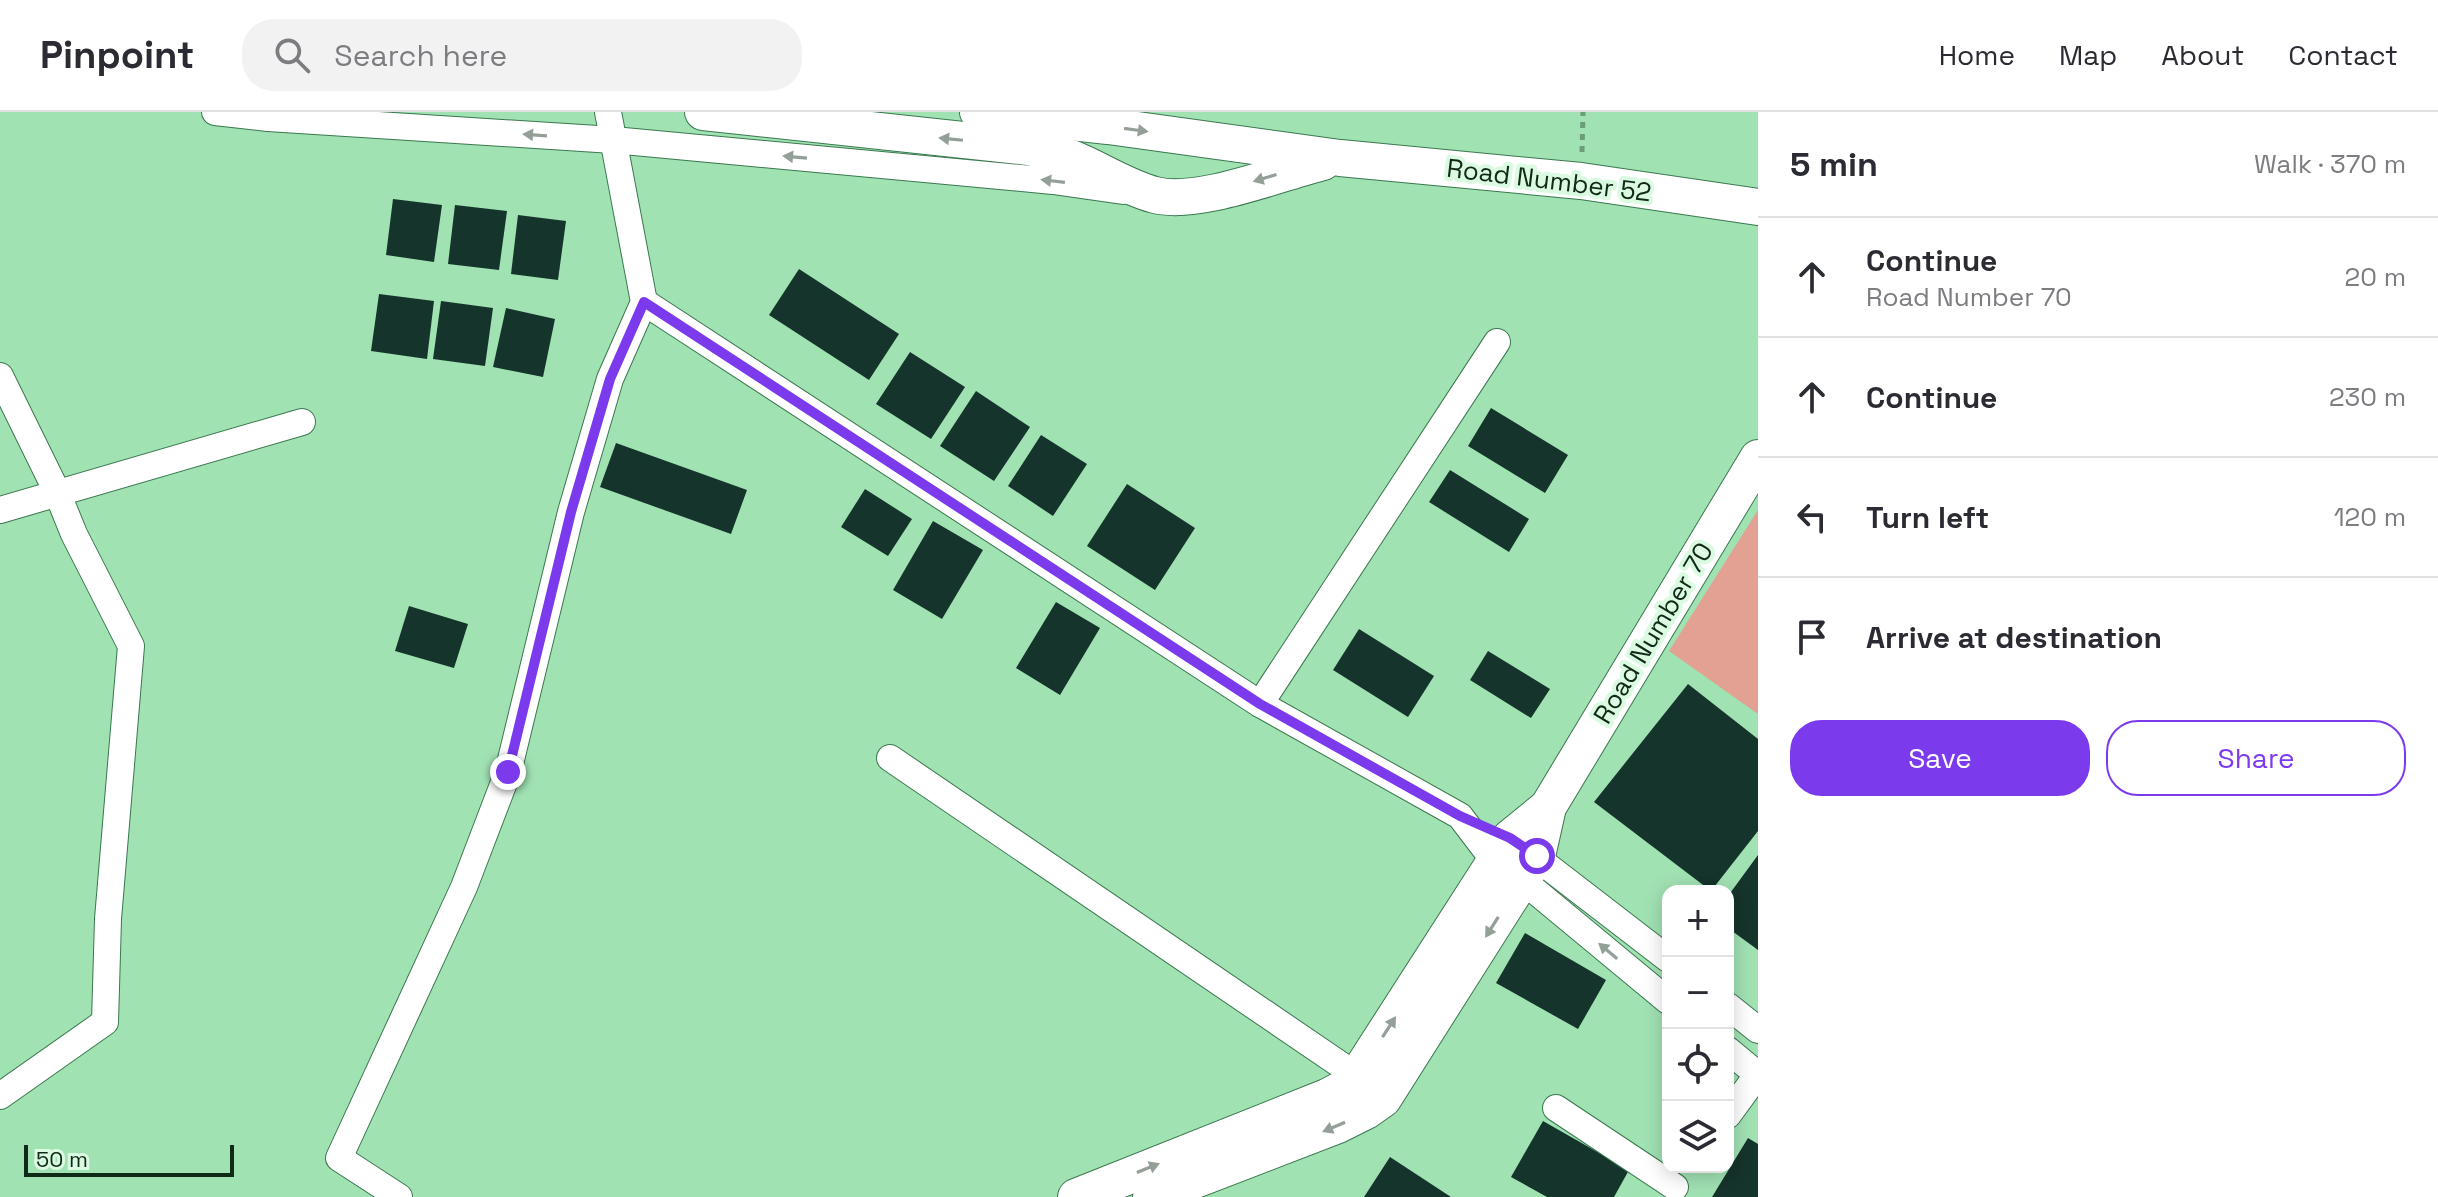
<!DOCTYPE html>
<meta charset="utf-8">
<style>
:root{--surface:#fff;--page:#f2f2f3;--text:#2b2b33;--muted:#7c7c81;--line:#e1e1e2;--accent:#7c3aed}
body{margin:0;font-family:"Space Grotesk",sans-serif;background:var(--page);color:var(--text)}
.controls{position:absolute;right:24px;bottom:24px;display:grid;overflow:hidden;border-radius:16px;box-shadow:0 4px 20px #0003}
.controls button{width:72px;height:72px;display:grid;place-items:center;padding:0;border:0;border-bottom:2px solid var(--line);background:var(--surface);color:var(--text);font:40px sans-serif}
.scale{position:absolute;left:24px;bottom:20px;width:210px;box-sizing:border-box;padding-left:8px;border:4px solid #102a18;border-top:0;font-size:22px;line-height:28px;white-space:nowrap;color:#102a18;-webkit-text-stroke:6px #dafae2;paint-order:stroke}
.stop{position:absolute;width:24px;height:24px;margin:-18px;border:6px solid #7c3aed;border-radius:50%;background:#fff}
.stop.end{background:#7c3aed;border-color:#fff;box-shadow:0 2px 8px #0008}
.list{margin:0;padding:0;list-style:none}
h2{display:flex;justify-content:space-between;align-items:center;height:104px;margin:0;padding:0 32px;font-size:34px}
h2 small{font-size:26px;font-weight:400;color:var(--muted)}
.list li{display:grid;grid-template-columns:52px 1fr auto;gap:24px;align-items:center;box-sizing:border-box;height:120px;padding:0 32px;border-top:2px solid var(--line)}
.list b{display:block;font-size:30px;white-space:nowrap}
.list p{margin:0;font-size:26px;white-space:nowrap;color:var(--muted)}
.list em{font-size:26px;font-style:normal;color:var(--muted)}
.actions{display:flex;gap:16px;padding:24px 32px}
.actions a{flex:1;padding:18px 0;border:2px solid var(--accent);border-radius:32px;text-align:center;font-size:28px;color:var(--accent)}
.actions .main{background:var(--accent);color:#fff}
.icon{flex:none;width:44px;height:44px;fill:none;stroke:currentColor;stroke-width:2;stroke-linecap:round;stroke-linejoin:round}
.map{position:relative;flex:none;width:1758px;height:1085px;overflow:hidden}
header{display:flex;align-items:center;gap:48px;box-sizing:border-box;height:112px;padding:0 40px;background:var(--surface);border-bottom:2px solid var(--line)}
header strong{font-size:38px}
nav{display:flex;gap:44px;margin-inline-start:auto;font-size:28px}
.search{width:560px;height:72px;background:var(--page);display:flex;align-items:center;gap:20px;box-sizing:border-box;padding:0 28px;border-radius:32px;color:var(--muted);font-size:30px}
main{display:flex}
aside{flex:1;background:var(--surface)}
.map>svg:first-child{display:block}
.green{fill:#e2a193}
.building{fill:#15342b}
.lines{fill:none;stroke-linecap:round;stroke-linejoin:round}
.street-casing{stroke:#3a784f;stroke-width:28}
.secondary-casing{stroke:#3a784f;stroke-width:38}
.path{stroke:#6b9d79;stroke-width:5;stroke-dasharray:6 6;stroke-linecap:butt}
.street{stroke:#fff;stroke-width:26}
.secondary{stroke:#fff;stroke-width:36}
.oneway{fill:#939f97}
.route{stroke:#7c3aed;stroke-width:10}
.labels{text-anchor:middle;stroke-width:8;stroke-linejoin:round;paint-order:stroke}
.street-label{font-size:26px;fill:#102a18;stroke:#dafae2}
</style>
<header>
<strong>Pinpoint</strong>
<div class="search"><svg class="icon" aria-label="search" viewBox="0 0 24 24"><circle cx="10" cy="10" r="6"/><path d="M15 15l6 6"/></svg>Search here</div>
<nav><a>Home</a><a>Map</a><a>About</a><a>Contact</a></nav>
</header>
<main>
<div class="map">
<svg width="1758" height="1085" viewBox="0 0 1758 1085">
<rect width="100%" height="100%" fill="#a1e2b3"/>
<!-- green -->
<path class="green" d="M1758 398V602L1669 539Z"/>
<!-- building -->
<g class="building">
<path d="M393 87 442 93 434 150 386 143Z"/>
<path d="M455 93 507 99 499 158 448 152Z"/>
<path d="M518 103 566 109 558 168 511 162Z"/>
<path d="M799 157 899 222 869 268 769 203Z"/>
<path d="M379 182 434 189 427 247 371 239Z"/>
<path d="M441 189 493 196 485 254 433 247Z"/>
<path d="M506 196 555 207 543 265 493 255Z"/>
<path d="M910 240 965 275 931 327 876 292Z"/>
<path d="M976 279 1030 315 994 369 940 334Z"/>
<path d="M1491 296 1568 343 1545 381 1468 334Z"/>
<path d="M1041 323 1087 352 1053 404 1008 374Z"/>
<path d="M616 331 747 378 731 422 600 375Z"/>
<path d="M1450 358 1529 407 1509 440 1429 390Z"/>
<path d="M1127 372 1195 416 1155 478 1087 434Z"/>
<path d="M865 377 912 407 888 444 841 415Z"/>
<path d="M933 409 983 438 942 507 893 478Z"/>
<path d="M1056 490 1100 516 1060 583 1016 556Z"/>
<path d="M409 494 468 512 454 556 395 539Z"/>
<path d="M1359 517 1434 564 1408 605 1333 558Z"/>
<path d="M1488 539 1550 577 1531 606 1470 568Z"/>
<path d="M1688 572 1758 627V719L1711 779 1594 690Z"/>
<path d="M1758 743V838L1728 816V784Z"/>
<path d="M1525 821 1606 868 1578 917 1496 871Z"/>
<path d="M1543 1009 1629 1058 1614 1085H1547L1511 1065Z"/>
<path d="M1748 1026 1758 1032V1085H1712Z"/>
<path d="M1390 1045 1451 1085H1364Z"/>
</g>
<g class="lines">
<defs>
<g id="street">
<path d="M215 0 268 6 613 28 1053 69 1123 79"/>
<path d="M644 190 1260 592 1460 704 1495 750 1522 768 1668 889"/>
<path d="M0 264 57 380 74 422 131 534 108 807 105 910 0 984"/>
<path d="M0 398 302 310"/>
<path d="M1260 592 1497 230"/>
<path d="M890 646 1357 964 1368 974"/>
<path d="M1524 736 1668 847"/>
<path d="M1728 894 1758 918"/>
<path d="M1728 938 1758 963"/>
<path d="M1556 996 1675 1075"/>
<path d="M1728 1003 1758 962"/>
<path d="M399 1085 339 1046 464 775 508 660 571 400 610 267 644 190 608 0"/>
</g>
<g id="secondary">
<path d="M703 0 1029 35C1042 39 1057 41 1071 46 1099 57 1125 75 1155 83 1198 94 1279 61 1323 50"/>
<path d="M978 0 1108 14 1340 46 1581 69 1758 95"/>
<path d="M1076 1085 1327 985 1346 975 1357 964 1510 726 1548 695"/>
<path d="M1151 1085 1338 1013 1366 999 1383 987 1537 744 1548 695 1758 346"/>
</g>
</defs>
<!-- street casing -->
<use href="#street" class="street-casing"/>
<!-- secondary casing -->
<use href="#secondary" class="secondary-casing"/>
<!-- path -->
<path class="path" d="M1582 40 1583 0"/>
<!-- street -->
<use href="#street" class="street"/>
<!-- secondary -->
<use href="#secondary" class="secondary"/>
</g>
<!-- one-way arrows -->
<defs><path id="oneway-solid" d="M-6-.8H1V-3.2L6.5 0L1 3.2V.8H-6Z" transform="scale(2)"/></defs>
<g class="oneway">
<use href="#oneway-solid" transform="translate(1136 18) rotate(8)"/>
<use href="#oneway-solid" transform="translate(535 23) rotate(-176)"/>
<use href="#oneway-solid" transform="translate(951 27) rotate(-174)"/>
<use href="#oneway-solid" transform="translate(795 45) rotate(-175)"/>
<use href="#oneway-solid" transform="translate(1265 66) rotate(163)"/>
<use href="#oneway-solid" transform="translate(1053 69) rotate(-173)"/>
<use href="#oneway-solid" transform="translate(1492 815) rotate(122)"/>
<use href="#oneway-solid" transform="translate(1608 839) rotate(-140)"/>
<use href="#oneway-solid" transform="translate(1389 915) rotate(-57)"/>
<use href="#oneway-solid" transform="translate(1334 1015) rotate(157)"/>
<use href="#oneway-solid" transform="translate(1148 1056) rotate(-22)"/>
</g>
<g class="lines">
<!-- route -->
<path class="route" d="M508 660 571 400 610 267 644 190 1260 592 1460 704 1510 726 1537 744"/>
</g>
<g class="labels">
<!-- street labels -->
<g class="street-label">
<text transform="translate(1549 68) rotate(7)" y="9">Road Number 52</text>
<text transform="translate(1653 521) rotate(-59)" y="9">Road Number 70</text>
</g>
</g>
</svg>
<div class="controls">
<button>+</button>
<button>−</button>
<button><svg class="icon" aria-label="locate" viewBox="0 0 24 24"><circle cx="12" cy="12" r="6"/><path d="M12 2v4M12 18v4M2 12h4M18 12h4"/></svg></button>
<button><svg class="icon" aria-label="layers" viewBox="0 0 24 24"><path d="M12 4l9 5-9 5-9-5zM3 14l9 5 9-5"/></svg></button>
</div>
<div class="scale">50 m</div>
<div class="stop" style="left:1537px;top:744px"></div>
<div class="stop end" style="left:508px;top:660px"></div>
</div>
<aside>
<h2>5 min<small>Walk · 370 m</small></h2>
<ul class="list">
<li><svg class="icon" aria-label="ahead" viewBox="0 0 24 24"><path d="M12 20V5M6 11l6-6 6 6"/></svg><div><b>Continue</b><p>Road Number 70</p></div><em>20 m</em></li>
<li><svg class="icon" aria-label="ahead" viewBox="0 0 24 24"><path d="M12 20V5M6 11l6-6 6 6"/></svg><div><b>Continue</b></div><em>230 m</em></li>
<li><svg class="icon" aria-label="left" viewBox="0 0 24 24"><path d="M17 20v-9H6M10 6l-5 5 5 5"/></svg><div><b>Turn left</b></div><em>120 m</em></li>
<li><svg class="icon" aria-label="arrive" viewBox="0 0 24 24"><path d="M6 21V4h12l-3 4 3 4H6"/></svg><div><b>Arrive at destination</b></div></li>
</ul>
<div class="actions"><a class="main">Save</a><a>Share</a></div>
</aside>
</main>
